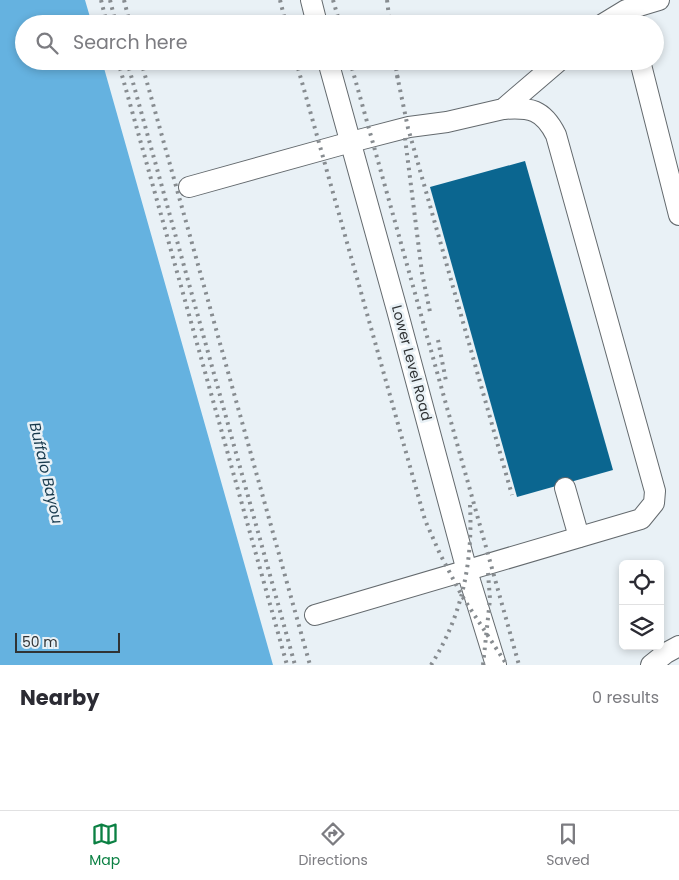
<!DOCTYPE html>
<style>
:root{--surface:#fff;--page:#f2f2f3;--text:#2b2b33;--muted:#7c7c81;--line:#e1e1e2;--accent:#0b8043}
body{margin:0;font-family:Poppins,sans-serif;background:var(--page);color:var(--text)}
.controls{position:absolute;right:15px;bottom:15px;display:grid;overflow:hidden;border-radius:8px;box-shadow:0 2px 8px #0003}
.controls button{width:45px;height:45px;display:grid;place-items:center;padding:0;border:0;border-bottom:1px solid var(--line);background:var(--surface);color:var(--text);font:25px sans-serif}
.scale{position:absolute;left:15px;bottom:12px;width:105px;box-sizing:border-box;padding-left:5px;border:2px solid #303335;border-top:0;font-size:14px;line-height:18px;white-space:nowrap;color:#303335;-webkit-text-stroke:4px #e9f1f6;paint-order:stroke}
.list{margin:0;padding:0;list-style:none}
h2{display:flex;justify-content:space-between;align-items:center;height:65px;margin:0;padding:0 20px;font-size:21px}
h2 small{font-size:16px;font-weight:400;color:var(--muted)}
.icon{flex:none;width:28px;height:28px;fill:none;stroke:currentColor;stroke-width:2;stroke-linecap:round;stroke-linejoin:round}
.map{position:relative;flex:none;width:679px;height:665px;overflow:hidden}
.search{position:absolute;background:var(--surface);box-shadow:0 2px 8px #0003;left:15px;right:15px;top:15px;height:55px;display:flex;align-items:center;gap:12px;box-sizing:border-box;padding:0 18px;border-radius:28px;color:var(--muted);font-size:19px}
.sheet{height:145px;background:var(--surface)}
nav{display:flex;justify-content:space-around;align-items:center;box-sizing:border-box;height:70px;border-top:1px solid var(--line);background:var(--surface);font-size:14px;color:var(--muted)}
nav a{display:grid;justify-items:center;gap:2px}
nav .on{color:var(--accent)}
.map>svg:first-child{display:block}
.water{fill:#65b2e0}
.building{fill:#0b6690}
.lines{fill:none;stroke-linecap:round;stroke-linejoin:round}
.minor-casing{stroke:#646a6e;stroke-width:22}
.minor{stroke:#fff;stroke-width:20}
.rail{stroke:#878c90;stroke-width:4;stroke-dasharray:2.5 5;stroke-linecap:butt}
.labels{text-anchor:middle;stroke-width:5;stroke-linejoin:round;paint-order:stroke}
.street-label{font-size:14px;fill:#303335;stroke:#e9f1f6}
.water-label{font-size:15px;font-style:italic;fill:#17394c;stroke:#e9f1f6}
</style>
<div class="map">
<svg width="679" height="665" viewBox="0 0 679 665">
<rect width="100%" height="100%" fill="#e9f1f6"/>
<!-- water -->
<path class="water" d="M0 0H85L92 24H24V61H102L273 665H0Z"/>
<!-- building -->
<path class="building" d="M525 161 613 470 517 497 430 187Z"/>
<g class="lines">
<defs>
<g id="minor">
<path d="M311 0 317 24"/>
<path d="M603 24 626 10 659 0"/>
<path d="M328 61 397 310 467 571 496 665"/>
<path d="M640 61 679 215"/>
<path d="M189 187 351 142 409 127 447 122 503 109 559 61"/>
<path d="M565 488 579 537"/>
<path d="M315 615 641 519 654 503 655 491 556 135C543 109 530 107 503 109"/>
<path d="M651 665 666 653 679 646"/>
</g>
</defs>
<!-- minor casing -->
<use href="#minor" class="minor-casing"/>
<!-- minor -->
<use href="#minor" class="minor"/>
<!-- rail -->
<g class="rail">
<path d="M101 0 107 24"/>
<path d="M110 0 116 24"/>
<path d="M124 0 130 24"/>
<path d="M280 0 286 24"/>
<path d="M333 0 340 24"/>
<path d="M387 0 390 24"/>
<path d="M118 61 287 665"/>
<path d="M127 61 295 665"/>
<path d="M141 61 310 665"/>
<path d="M296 61 425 520 440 554 462 596 507 665"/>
<path d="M350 61 519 665"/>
<path d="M395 61 398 81"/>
<path d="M397 75 408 128 512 495"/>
<path d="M405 138 422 273 430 312"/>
<path d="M438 340 446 381"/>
<path d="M431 665C462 616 473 562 470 505"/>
<path d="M483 665 490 599 488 573"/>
</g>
</g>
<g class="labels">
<!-- street labels -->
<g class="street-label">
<text transform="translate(412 363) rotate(75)" y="5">Lower Level Road</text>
</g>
<!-- water labels -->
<g class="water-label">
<text transform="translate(46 473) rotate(77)" y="5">Buffalo Bayou</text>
</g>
</g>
</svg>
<div class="controls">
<button><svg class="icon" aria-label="locate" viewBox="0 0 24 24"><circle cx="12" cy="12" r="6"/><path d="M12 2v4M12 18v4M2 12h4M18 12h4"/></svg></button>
<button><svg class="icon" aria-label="layers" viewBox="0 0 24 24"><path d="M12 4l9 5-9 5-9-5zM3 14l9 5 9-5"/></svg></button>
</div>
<div class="scale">50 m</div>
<div class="search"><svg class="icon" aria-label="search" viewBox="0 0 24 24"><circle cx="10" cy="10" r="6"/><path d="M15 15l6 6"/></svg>Search here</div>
</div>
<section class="sheet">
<h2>Nearby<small>0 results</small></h2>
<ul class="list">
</ul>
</section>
<nav>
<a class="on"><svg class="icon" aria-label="map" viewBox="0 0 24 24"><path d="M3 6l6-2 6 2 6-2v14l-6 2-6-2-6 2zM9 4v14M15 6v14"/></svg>Map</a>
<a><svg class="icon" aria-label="directions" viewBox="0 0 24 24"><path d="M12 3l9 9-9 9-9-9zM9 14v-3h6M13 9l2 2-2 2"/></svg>Directions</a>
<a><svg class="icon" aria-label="saved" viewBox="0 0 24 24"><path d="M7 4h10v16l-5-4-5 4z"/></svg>Saved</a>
</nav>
